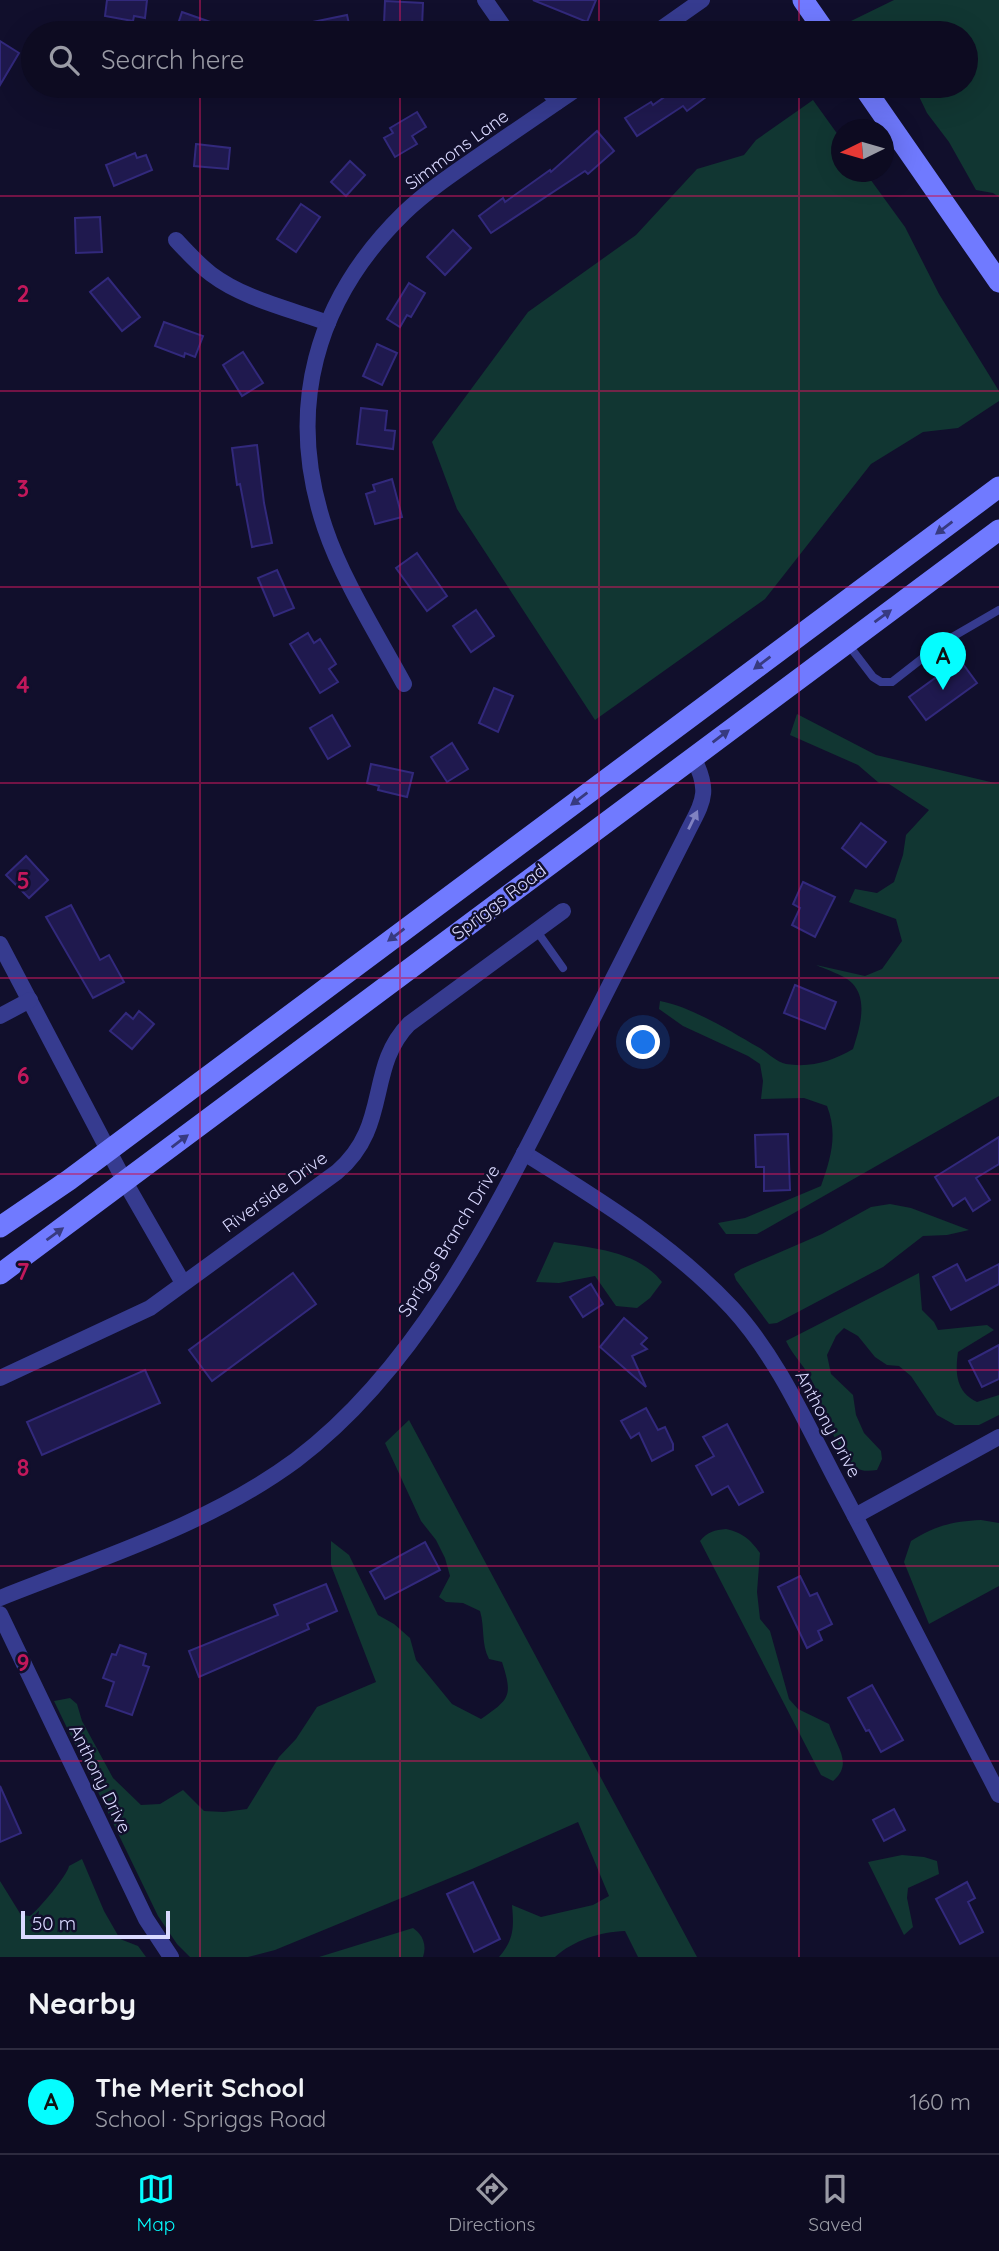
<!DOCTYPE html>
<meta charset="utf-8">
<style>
:root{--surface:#0d0b21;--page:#1b192e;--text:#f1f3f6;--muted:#9a9ba5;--line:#2d2b3f;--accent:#05fdff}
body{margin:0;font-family:Quicksand,sans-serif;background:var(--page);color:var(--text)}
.compass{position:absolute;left:831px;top:119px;width:63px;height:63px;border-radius:50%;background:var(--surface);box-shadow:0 7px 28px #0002;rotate:265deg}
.scale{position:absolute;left:21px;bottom:18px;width:149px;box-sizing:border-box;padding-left:7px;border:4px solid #dad9ff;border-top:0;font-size:19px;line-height:24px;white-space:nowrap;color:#dad9ff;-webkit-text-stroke:5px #110f2c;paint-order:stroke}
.you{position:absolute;left:644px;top:1043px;width:24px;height:24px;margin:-18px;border:5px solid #fff;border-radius:50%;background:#1a73e8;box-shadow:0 0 0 10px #1a73e833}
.badge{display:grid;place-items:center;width:46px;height:46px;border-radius:50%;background:var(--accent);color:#111;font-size:23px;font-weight:700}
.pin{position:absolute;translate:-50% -58px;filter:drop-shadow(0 2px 4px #0008)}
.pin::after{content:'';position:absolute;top:37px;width:24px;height:21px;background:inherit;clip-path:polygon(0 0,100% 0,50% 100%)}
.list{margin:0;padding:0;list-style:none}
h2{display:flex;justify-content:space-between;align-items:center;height:91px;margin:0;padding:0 28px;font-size:30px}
h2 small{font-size:23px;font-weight:400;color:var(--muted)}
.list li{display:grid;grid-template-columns:46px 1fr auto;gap:21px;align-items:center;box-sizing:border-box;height:105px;padding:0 28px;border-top:2px solid var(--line)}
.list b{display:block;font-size:26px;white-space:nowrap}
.list p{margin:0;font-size:23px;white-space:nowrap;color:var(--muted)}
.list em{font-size:23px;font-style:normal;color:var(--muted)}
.icon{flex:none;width:38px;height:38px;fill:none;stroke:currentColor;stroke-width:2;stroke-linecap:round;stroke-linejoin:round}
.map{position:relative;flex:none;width:999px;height:1957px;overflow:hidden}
.search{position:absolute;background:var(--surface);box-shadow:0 7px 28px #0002;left:21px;right:21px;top:21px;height:77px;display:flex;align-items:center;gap:18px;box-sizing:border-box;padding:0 24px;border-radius:38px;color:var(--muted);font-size:26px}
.sheet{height:196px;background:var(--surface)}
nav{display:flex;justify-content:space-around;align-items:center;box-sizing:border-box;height:98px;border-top:2px solid var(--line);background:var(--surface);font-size:19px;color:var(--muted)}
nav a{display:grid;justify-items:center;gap:4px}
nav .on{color:var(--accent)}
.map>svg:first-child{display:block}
.green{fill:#113632}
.building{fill:#1f194e;stroke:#32297c;stroke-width:2}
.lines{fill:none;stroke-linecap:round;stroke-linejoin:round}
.lane{stroke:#363b8f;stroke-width:8}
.street{stroke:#363b8f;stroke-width:16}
.secondary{stroke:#707aff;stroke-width:21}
.oneway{fill:#373a80}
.oneway2{fill:#8082c1}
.grid{fill:none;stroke:#c2185b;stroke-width:2;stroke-opacity:0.55}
.labels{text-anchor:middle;stroke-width:5;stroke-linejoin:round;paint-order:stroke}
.street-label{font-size:18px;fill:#dad9ff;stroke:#110f2c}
.grid-label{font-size:23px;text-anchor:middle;font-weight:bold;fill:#c2185b;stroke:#110f2c;stroke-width:5;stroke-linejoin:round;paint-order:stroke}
</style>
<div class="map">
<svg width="999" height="1957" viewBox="0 0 999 1957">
<rect width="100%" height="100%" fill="#110f2c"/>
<!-- green -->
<g class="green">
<path d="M894 0H999V197L993 193 976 190 949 142 927 113 914 86H966V33H858L851 21Z"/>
<path d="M813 100 841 139 842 172H865L905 227 939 294 999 391V401L958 428 923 432 871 464 765 599 595 720 457 509 432 442 528 312 636 235 697 169 744 155 756 140Z"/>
<path d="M797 714 876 755 999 784V1096L757 1234H726L718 1223 745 1218 821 1186C831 1158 838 1134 827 1106L804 1098 761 1099 763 1081 760 1064 748 1056 683 1026 659 1009 660 1001C692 1007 730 1031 758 1047 767 1052 776 1062 786 1064 811 1068 833 1061 853 1049 859 1030 869 1000 852 983 846 976 825 969 816 965L865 976 882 969 902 941 896 919 849 902 855 889 877 893 894 882 903 855 906 835 929 810 889 784 879 783 858 765 790 735Z"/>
<path d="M890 1204 911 1208 969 1230 947 1235 923 1236 883 1267 777 1323 769 1324 736 1280 734 1274 741 1269 822 1234 871 1207Z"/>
<path d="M554 1242C591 1248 637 1250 662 1282L650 1298 637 1308 616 1306 595 1276 559 1283 536 1282Z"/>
<path d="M919 1273 922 1310 934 1322 938 1330 987 1325 994 1330 958 1352C955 1373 956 1392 977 1402L999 1395V1415L979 1425H955L937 1415 911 1376 899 1366 887 1365 875 1357 858 1336 844 1328 836 1336 827 1355 831 1374 853 1395 856 1415 864 1433 881 1451 882 1459 877 1470C869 1471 862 1472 855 1467 845 1459 829 1427 823 1415 819 1404 819 1393 813 1383 806 1367 793 1356 786 1341Z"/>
<path d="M409 1420 697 1957H638L625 1931C600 1932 574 1940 555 1957H499C514 1940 514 1927 512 1905L541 1917 593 1905 609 1896 578 1822 472 1869 275 1950 248 1957H190L177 1944 158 1916 54 1701 70 1698 77 1704 82 1721 113 1778 141 1805 160 1804 183 1790 204 1811 224 1812 247 1809 279 1757 296 1739 317 1707 376 1682 331 1565V1541L349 1555 378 1615 394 1624 410 1638 416 1660 452 1704 481 1719C510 1699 513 1696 502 1662L489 1659C481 1644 485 1628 480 1611L463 1603 446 1602 439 1597 450 1576 445 1558 436 1540 421 1521 385 1443Z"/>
<path d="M981 1520 999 1523V1586L929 1624 904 1562 911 1541C934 1526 954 1521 981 1520Z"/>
<path d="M726 1529C743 1533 750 1539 760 1553L757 1592 760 1619 770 1631 789 1699 798 1709 829 1724C836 1746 854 1764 833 1781L821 1775 700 1541C707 1532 715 1530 726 1529Z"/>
<path d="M902 1855 924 1857 937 1861 939 1874 908 1888 907 1898 913 1927 904 1935 868 1862Z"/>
<path d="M82 1859 104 1911 120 1939 138 1946 146 1957H0V1881L21 1915 30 1916C39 1909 67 1876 69 1866Z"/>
<path d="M413 1928C423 1935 427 1945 423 1957H319Z"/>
</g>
<!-- building -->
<g class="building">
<path d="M107 0H147L145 18 134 16 133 21 105 16Z"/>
<path d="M533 0H596L587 22Z"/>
<path d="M385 1 423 3 422 27 384 24Z"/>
<path d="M182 12 236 31V33H175Z"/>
<path d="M347 15 351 33H294L293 26Z"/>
<path d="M0 41 19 53 0 85Z"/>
<path d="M680 86H721L687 111 683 106 637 136 625 118 651 102 653 105Z"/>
<path d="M417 112 426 127 412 136 417 144 395 157 384 138 393 133 390 128Z"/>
<path d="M597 131 614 151 588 174 585 171 491 233 479 216 503 198 505 202 550 170 551 172Z"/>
<path d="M196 144 230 148 228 169 194 166Z"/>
<path d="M135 153 137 158 146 155 152 170 114 186 106 165Z"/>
<path d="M350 161 365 175 346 196 331 182Z"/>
<path d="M301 204 320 217 296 252 277 239Z"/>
<path d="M100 217 102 252 76 253 75 218Z"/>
<path d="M453 230 471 248 445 275 427 257Z"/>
<path d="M108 278 140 317 122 331 90 292Z"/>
<path d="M409 283 425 293 411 317 407 315 400 327 387 319Z"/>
<path d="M164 322 203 336 195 357 185 353 184 357 155 346Z"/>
<path d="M377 344 397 353 382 385 363 376Z"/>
<path d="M243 352 263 383 242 396 223 365Z"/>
<path d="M361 408 387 411 385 430 395 431 393 449 357 444Z"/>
<path d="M257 445 264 503 272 543 252 547 240 484 237 485 232 448Z"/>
<path d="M392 479 402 517 375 524 366 494 375 491 373 485Z"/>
<path d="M417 553 447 596 427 611 396 568Z"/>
<path d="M277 570 294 608 274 616 258 578Z"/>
<path d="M476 610 494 636 471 652 453 626Z"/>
<path d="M308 633 314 643 320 639 336 664 329 669 338 682 320 693 290 644Z"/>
<path d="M960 660 977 683 926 720 909 697Z"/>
<path d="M494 688 513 696 498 732 479 723Z"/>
<path d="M332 715 350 746 328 759 310 728Z"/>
<path d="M452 743 468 769 447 782 431 757Z"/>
<path d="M371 764 413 773 407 797 378 790 379 786 367 783Z"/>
<path d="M861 823 886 842 866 867 842 848Z"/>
<path d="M26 856 48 880 29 898 6 875Z"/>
<path d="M803 882 835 897 815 937 792 925 800 908 793 904Z"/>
<path d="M71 905 100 960 109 955 124 982 93 998 46 917Z"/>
<path d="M795 985 836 1002 825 1029 784 1013Z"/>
<path d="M139 1011 154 1024 132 1049 110 1031 126 1013 133 1019Z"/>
<path d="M788 1134 790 1190 764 1191V1167H756L755 1135Z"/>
<path d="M999 1137V1164L976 1178 990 1200 973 1211 965 1198 953 1206 935 1177Z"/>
<path d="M957 1264 966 1281 999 1264V1284L951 1310 933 1277Z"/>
<path d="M293 1273 316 1304 212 1381 189 1350Z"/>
<path d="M591 1284 603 1304 583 1317 570 1297Z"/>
<path d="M624 1318 647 1338 641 1344 647 1349 632 1356 646 1387 600 1347Z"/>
<path d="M999 1345V1379L982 1387 969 1361Z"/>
<path d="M145 1370 160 1403 42 1455 27 1422Z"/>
<path d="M646 1408 658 1430 665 1427 673 1444V1450L652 1461 639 1433 631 1438 621 1421Z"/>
<path d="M727 1424 763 1492 739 1505 728 1486 712 1495 696 1466 714 1456 703 1437Z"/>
<path d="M425 1542 440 1570 385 1599 370 1572Z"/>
<path d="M800 1576 810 1596 817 1593 832 1624 818 1631 822 1640 807 1648 778 1587Z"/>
<path d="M326 1584 337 1611 307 1624 309 1629 199 1677 189 1651 278 1615 274 1605Z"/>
<path d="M120 1645 146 1654 143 1665 149 1667 132 1715 106 1706 114 1682 103 1678 112 1654 116 1655Z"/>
<path d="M872 1685 903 1740 881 1752 869 1730 866 1731 848 1698Z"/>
<path d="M0 1786 21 1833 0 1842Z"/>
<path d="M894 1809 905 1830 884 1841 873 1820Z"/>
<path d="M473 1882 500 1939 474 1952 447 1894Z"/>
<path d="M967 1882 975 1898 968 1902 983 1932 960 1944 936 1899Z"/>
</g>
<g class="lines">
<!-- lane -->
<g class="lane">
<path d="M847 643 873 677 881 682H892L942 643 999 610"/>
<path d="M536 930 563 968"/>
</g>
<!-- street -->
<g class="street">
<path d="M485 0 508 33"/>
<path d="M655 33 702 0"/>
<path d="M545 86 557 102"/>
<path d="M176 240C187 252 198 264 211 274 244 299 290 309 328 323"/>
<path d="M404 684C378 636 342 579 325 528 285 409 315 300 404 213 427 191 454 173 480 155 514 132 547 109 581 86"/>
<path d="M0 944 125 1182 183 1283"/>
<path d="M0 1016 30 1000"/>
<path d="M524 1153C598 1199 672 1244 732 1308 777 1357 805 1421 836 1480 891 1584 945 1690 999 1795"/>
<path d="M0 1378 150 1308 337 1172C391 1126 366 1068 409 1024L563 911"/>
<path d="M855 1516 999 1437"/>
<path d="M0 1598C100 1558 208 1525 296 1460 417 1369 492 1217 559 1085 601 1002 643 919 685 837 702 802 712 794 693 757"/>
<path d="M0 1614 146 1919 171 1957"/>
</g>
<!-- secondary -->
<g class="secondary">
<path d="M803 0 826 33"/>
<path d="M863 86 999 282"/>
<path d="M0 1227 69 1180 999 487"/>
<path d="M0 1274 999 530"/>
</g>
</g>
<!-- one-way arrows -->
<defs><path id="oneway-solid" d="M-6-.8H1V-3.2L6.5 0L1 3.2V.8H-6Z" transform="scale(1.75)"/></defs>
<g class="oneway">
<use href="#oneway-solid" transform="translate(944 528) rotate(143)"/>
<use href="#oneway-solid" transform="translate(883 616) rotate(-36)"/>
<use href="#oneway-solid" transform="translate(762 663) rotate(143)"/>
<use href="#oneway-solid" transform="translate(721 736) rotate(-37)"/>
<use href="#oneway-solid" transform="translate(579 799) rotate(143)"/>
<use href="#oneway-solid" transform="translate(396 935) rotate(143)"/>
<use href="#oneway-solid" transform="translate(180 1141) rotate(-37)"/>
<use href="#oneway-solid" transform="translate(55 1234) rotate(-36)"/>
</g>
<use class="oneway2" href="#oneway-solid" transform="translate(693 820) rotate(-64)"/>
<!-- grid -->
<path class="grid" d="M200 0V33M400 0V33M599 0V33M799 0V33M200 86V1957M400 86V1957M599 86V1957M799 86V1957M0 196H999M0 391H999M0 587H999M0 783H999M0 978H999M0 1174H999M0 1370H999M0 1566H999M0 1761H999"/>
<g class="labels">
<!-- street labels -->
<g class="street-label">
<text transform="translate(457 150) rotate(-36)" y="6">Simmons Lane</text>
<text transform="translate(499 902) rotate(-37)" y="6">Spriggs Road</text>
<text transform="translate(275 1192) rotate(-36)" y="6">Riverside Drive</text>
<text transform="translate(449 1241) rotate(-58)" y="6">Spriggs Branch Drive</text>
<text transform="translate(828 1424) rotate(62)" y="6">Anthony Drive</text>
<text transform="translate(100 1779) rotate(64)" y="6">Anthony Drive</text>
</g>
</g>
<g class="grid-label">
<text x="23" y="302">2</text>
<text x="23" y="497">3</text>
<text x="23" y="693">4</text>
<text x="23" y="889">5</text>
<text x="23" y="1084">6</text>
<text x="23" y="1280">7</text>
<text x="23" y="1476">8</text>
<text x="23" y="1671">9</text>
</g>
</svg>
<svg class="compass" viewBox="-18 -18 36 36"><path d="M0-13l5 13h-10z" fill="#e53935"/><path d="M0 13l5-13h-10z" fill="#9a9ba5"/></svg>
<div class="scale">50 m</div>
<div class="you"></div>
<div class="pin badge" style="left:943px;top:690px">A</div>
<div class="search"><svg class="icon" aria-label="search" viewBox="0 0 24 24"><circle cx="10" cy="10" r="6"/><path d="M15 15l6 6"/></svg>Search here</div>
</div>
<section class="sheet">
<h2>Nearby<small></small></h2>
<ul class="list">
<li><span class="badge">A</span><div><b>The Merit School</b><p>School · Spriggs Road</p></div><em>160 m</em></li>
</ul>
</section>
<nav>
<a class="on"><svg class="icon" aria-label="map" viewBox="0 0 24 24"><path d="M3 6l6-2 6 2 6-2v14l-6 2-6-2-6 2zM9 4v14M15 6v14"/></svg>Map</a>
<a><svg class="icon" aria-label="directions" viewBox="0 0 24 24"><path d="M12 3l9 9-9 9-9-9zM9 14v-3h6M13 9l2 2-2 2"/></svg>Directions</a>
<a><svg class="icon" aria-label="saved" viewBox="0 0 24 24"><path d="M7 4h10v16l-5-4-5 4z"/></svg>Saved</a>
</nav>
